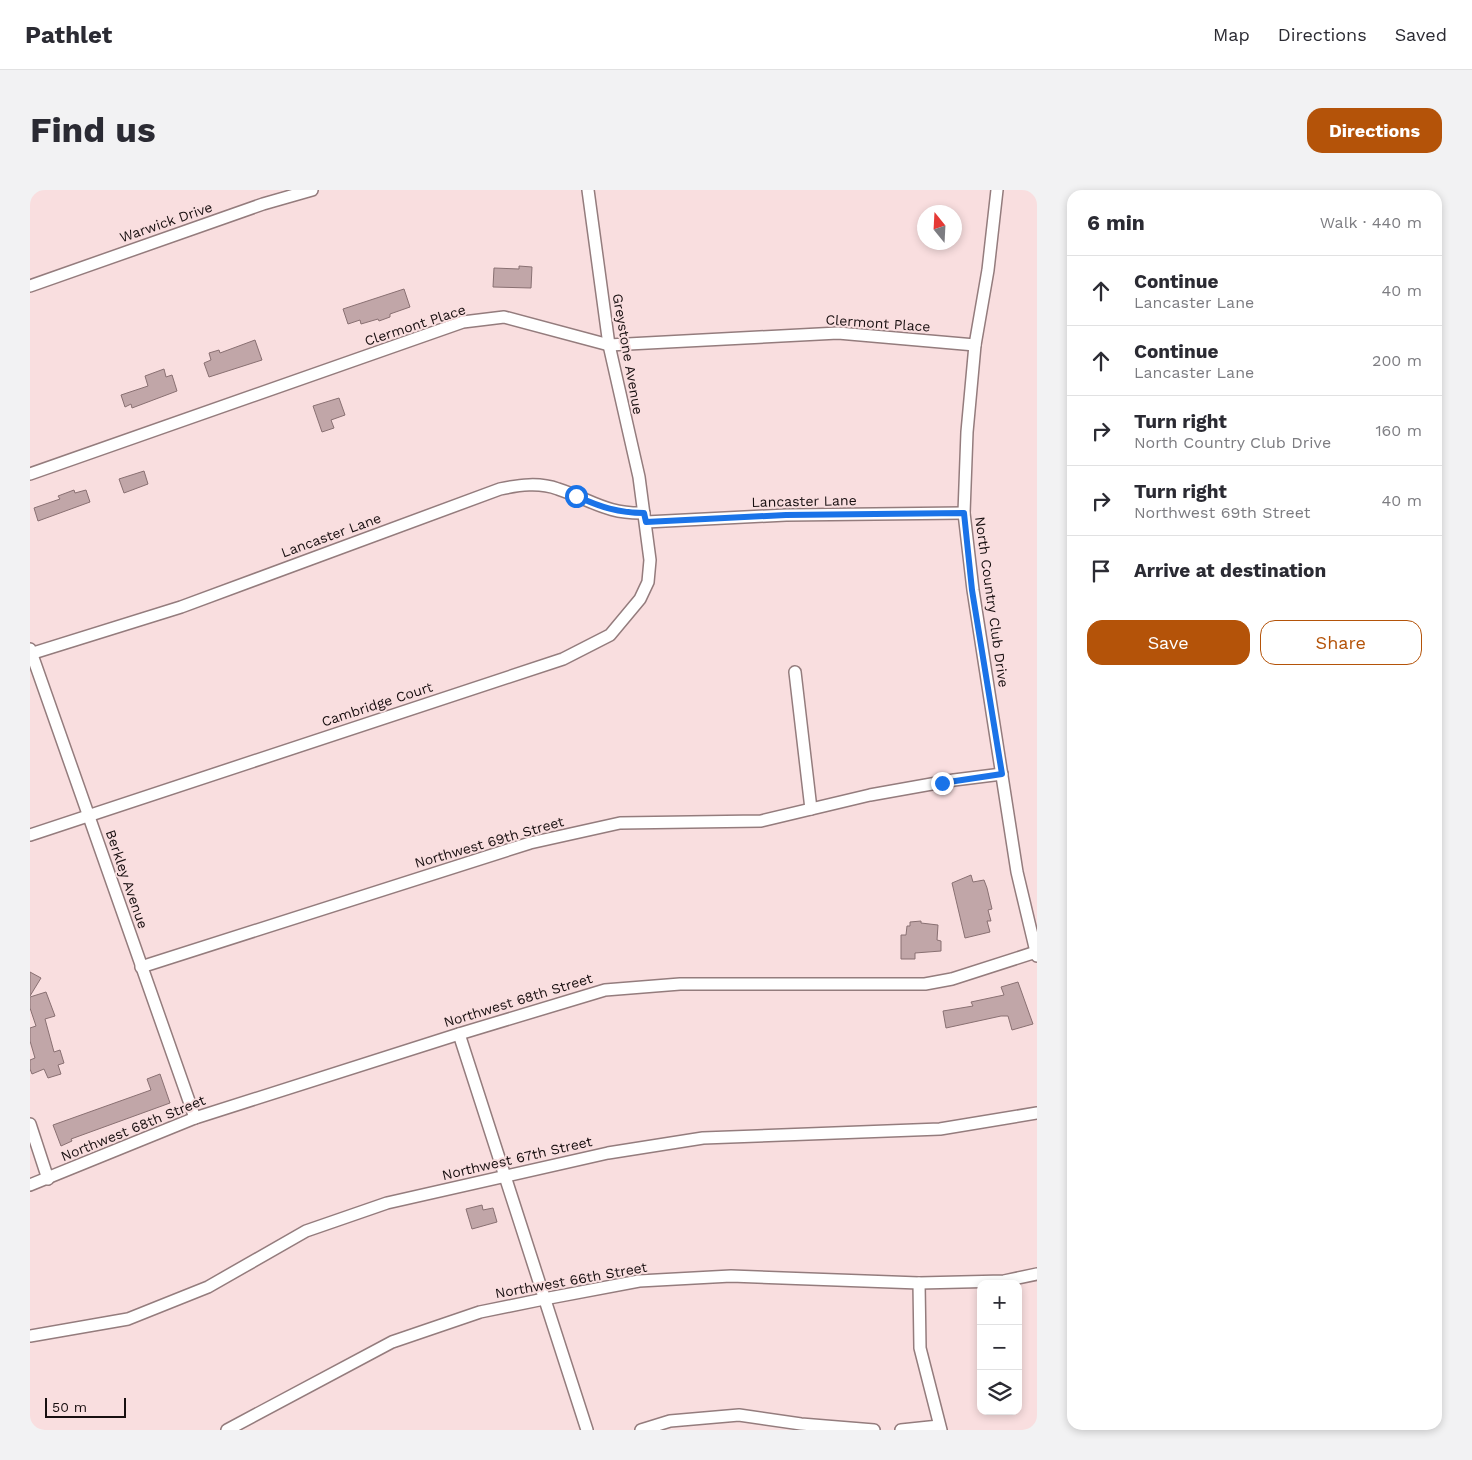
<!DOCTYPE html>
<meta charset="utf-8">
<style>
:root{--surface:#fff;--page:#f2f2f3;--text:#2b2b33;--muted:#7c7c81;--line:#e1e1e2;--accent:#b45309}
body{margin:0;font-family:"Work Sans",sans-serif;background:var(--page);color:var(--text)}
.controls{position:absolute;right:15px;bottom:15px;display:grid;overflow:hidden;border-radius:10px;box-shadow:0 2px 8px #0003}
.controls button{width:45px;height:45px;display:grid;place-items:center;padding:0;border:0;border-bottom:1px solid var(--line);background:var(--surface);color:var(--text);font:25px sans-serif}
.compass{position:absolute;left:887px;top:15px;width:45px;height:45px;border-radius:50%;background:var(--surface);box-shadow:0 2px 8px #0003;rotate:342deg}
.scale{position:absolute;left:15px;bottom:12px;width:81px;box-sizing:border-box;padding-left:5px;border:2px solid #180f10;border-top:0;font-size:14px;line-height:18px;white-space:nowrap;color:#180f10;-webkit-text-stroke:4px #f9dedf;paint-order:stroke}
.stop{position:absolute;width:15px;height:15px;margin:-11px;border:4px solid #1a73e8;border-radius:50%;background:#fff}
.stop.end{background:#1a73e8;border-color:#fff;box-shadow:0 1px 5px #0008}
.list{margin:0;padding:0;list-style:none}
h2{display:flex;justify-content:space-between;align-items:center;height:65px;margin:0;padding:0 20px;font-size:21px}
h2 small{font-size:16px;font-weight:400;color:var(--muted)}
.list li{display:grid;grid-template-columns:32px 1fr auto;gap:15px;align-items:center;box-sizing:border-box;height:70px;padding:0 20px;border-top:1px solid var(--line)}
.list b{display:block;font-size:19px;white-space:nowrap}
.list p{margin:0;font-size:16px;white-space:nowrap;color:var(--muted)}
.list em{font-size:16px;font-style:normal;color:var(--muted)}
.actions{display:flex;gap:10px;padding:15px 20px}
.actions a{flex:1;padding:11px 0;border:1px solid var(--accent);border-radius:15px;text-align:center;font-size:18px;color:var(--accent)}
.actions .main{background:var(--accent);color:#fff}
.icon{flex:none;width:28px;height:28px;fill:none;stroke:currentColor;stroke-width:2;stroke-linecap:round;stroke-linejoin:round}
.map{position:relative;flex:none;width:1007px;height:1240px;overflow:hidden;border-radius:15px}
header{display:flex;align-items:center;gap:30px;box-sizing:border-box;height:70px;padding:0 25px;background:var(--surface);border-bottom:1px solid var(--line)}
header strong{font-size:24px}
nav{display:flex;gap:28px;margin-inline-start:auto;font-size:18px}
.intro{display:flex;align-items:center;justify-content:space-between;box-sizing:border-box;height:120px;padding:0 30px}
h1{margin:0;font-size:35px}
.button{padding:12px 22px;border-radius:15px;background:var(--accent);color:#fff;font-size:18px;font-weight:700}
main{display:flex;gap:30px;padding:0 30px}
aside{flex:1;background:var(--surface);border-radius:15px;box-shadow:0 2px 8px #0003}
.map>svg:first-child{display:block}
.building{fill:#c1a6a8;stroke:#897072}
.lines{fill:none;stroke-linecap:round;stroke-linejoin:round}
.minor-casing{stroke:#947c7d;stroke-width:14}
.minor{stroke:#fff;stroke-width:11}
.route{stroke:#1a73e8;stroke-width:6}
.labels{text-anchor:middle;stroke-width:4;stroke-linejoin:round;paint-order:stroke}
.street-label{font-size:14px;fill:#180f10;stroke:#f9dedf}
</style>
<header>
<strong>Pathlet</strong>
<nav><a>Map</a><a>Directions</a><a>Saved</a></nav>
</header>
<div class="intro"><h1>Find us</h1><a class="button">Directions</a></div>
<main>
<div class="map">
<svg width="1007" height="1240" viewBox="0 0 1007 1240">
<rect width="100%" height="100%" fill="#f9dedf"/>
<!-- building -->
<g class="building">
<path d="M489 76 502 77 501 98 463 97 464 78 489 79Z"/>
<path d="M374 99 380 117 360 124V127L349 131 348 129 331 134 330 130 318 134 313 119Z"/>
<path d="M225 150 232 170 179 187 174 173 181 170 179 163 189 160 190 163Z"/>
<path d="M134 179 136 187 142 185 147 201 102 218 101 214 95 217 91 205 118 196 115 186Z"/>
<path d="M309 208 315 225 301 230 304 238 292 242 283 216Z"/>
<path d="M114 281 118 294 94 303 89 289Z"/>
<path d="M44 300 45 303 56 300 60 312 8 331 4 318 30 309 28 306Z"/>
<path d="M941 685 943 692 954 690 957 698 962 719 958 720 961 731H957L960 742 935 748 922 693Z"/>
<path d="M891 731V733L908 735 907 750 911 751V761L885 763V769H871V745H876L877 736H880V732Z"/>
<path d="M0 782 11 788 0 806Z"/>
<path d="M988 792 1003 834 982 840 978 826H971L916 838 913 821 943 816 941 812 974 805 971 797Z"/>
<path d="M16 802 25 826 15 829 24 862 30 860 34 873 28 875 31 884 18 888 14 879 2 884 0 879V870L5 868 0 851V838L6 836 0 818V807Z"/>
<path d="M130 884 140 913 41 949 42 951 31 956 23 935 121 900 117 889Z"/>
<path d="M452 1015 453 1020 463 1018 467 1032 442 1039 436 1019Z"/>
</g>
<g class="lines">
<defs>
<g id="minor">
<path d="M967 0 958 80 945 155 937 242 934 323 943 400 987 682 1007 766"/>
<path d="M0 96 233 14 282 0"/>
<path d="M0 284 433 132 474 127 579 155 808 143 945 155"/>
<path d="M616 332 756 325 934 323"/>
<path d="M0 459 165 928"/>
<path d="M0 464 151 417 470 299C489 295 509 292 528 299 562 310 576 324 614 323"/>
<path d="M765 482 781 619"/>
<path d="M0 645 533 469 580 445 610 409 618 392 620 370 609 287 579 155 558 0"/>
<path d="M111 777 500 653 590 633 731 631 840 605 924 590 972 584"/>
<path d="M429 844 557 1240"/>
<path d="M0 934 18 989"/>
<path d="M0 995 165 928 429 844 575 800 650 794H895L922 789 1006 762"/>
<path d="M889 1093 890 1158 911 1240"/>
<path d="M0 1146 98 1129 178 1097 276 1041 357 1013 578 963 673 948 910 939 1007 923"/>
<path d="M197 1240 362 1152 450 1122 514 1109 609 1091 701 1086 889 1093 974 1091 1007 1084"/>
<path d="M611 1240 640 1231 709 1225 771 1234 844 1240"/>
<path d="M871 1240 909 1236"/>
</g>
</defs>
<!-- minor casing -->
<use href="#minor" class="minor-casing"/>
<!-- minor -->
<use href="#minor" class="minor"/>
</g>
<g class="lines">
<!-- route -->
<path class="route" d="M546 306C570 317 589 323 614 323L616 332 756 325 934 323 942 400 972 584 912 593"/>
</g>
<g class="labels">
<!-- street labels -->
<g class="street-label">
<text transform="translate(136 32) rotate(-19)" y="5">Warwick Drive</text>
<text transform="translate(848 133) rotate(4)" y="5">Clermont Place</text>
<text transform="translate(385 135) rotate(-18)" y="5">Clermont Place</text>
<text transform="translate(598 164) rotate(80)" y="5">Greystone Avenue</text>
<text transform="translate(774 311) rotate(-1)" y="5">Lancaster Lane</text>
<text transform="translate(301 345) rotate(-20)" y="5">Lancaster Lane</text>
<text transform="translate(962 412) rotate(82)" y="5">North Country Club Drive</text>
<text transform="translate(347 514) rotate(-18)" y="5">Cambridge Court</text>
<text transform="translate(459 652) rotate(-16)" y="5">Northwest 69th Street</text>
<text transform="translate(97 689) rotate(71)" y="5">Berkley Avenue</text>
<text transform="translate(488 810) rotate(-17)" y="5">Northwest 68th Street</text>
<text transform="translate(103 938) rotate(-22)" y="5">Northwest 68th Street</text>
<text transform="translate(487 968) rotate(-13)" y="5">Northwest 67th Street</text>
<text transform="translate(541 1090) rotate(-10)" y="5">Northwest 66th Street</text>
</g>
</g>
</svg>
<div class="controls">
<button>+</button>
<button>−</button>
<button><svg class="icon" aria-label="layers" viewBox="0 0 24 24"><path d="M12 4l9 5-9 5-9-5zM3 14l9 5 9-5"/></svg></button>
</div>
<svg class="compass" viewBox="-18 -18 36 36"><path d="M0-13l5 13h-10z" fill="#e53935"/><path d="M0 13l5-13h-10z" fill="#7c7c81"/></svg>
<div class="scale">50 m</div>
<div class="stop" style="left:546px;top:306px"></div>
<div class="stop end" style="left:912px;top:593px"></div>
</div>
<aside>
<h2>6 min<small>Walk · 440 m</small></h2>
<ul class="list">
<li><svg class="icon" aria-label="ahead" viewBox="0 0 24 24"><path d="M12 20V5M6 11l6-6 6 6"/></svg><div><b>Continue</b><p>Lancaster Lane</p></div><em>40 m</em></li>
<li><svg class="icon" aria-label="ahead" viewBox="0 0 24 24"><path d="M12 20V5M6 11l6-6 6 6"/></svg><div><b>Continue</b><p>Lancaster Lane</p></div><em>200 m</em></li>
<li><svg class="icon" aria-label="right" viewBox="0 0 24 24"><path d="M7 20v-9h11M14 6l5 5-5 5"/></svg><div><b>Turn right</b><p>North Country Club Drive</p></div><em>160 m</em></li>
<li><svg class="icon" aria-label="right" viewBox="0 0 24 24"><path d="M7 20v-9h11M14 6l5 5-5 5"/></svg><div><b>Turn right</b><p>Northwest 69th Street</p></div><em>40 m</em></li>
<li><svg class="icon" aria-label="arrive" viewBox="0 0 24 24"><path d="M6 21V4h12l-3 4 3 4H6"/></svg><div><b>Arrive at destination</b></div></li>
</ul>
<div class="actions"><a class="main">Save</a><a>Share</a></div>
</aside>
</main>
